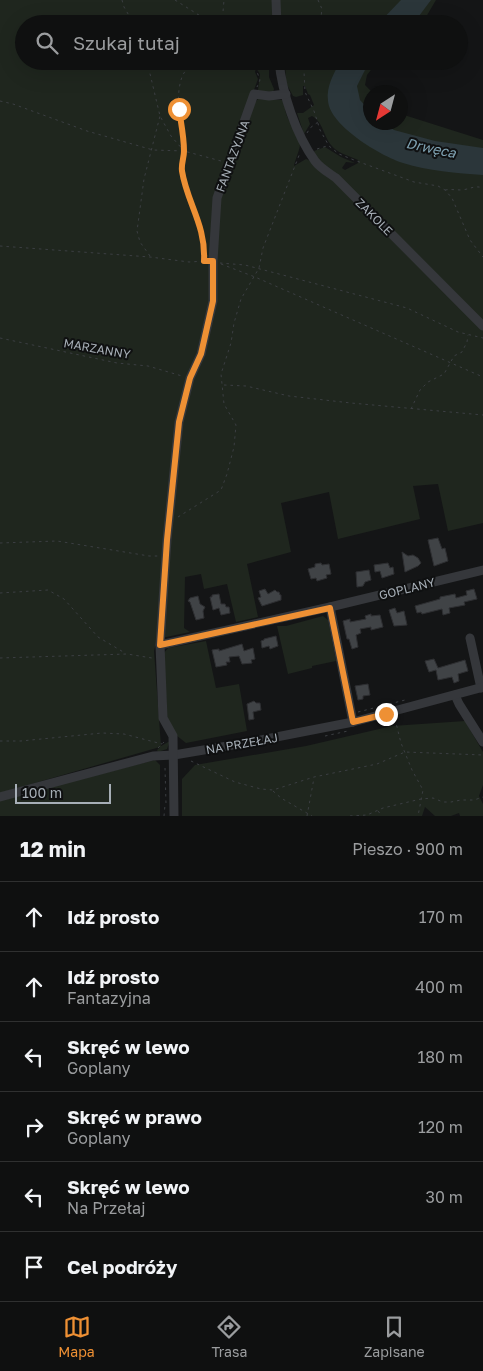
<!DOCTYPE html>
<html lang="pl">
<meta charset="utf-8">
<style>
:root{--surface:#0f1010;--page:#181919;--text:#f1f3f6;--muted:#9b9d9f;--line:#2f3030;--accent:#ee9034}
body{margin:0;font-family:"Golos Text",sans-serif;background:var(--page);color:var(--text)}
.compass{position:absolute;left:363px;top:85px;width:45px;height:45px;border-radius:50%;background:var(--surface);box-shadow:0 5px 20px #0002;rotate:216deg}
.scale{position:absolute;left:15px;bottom:12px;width:96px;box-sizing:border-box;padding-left:5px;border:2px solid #a6aeb6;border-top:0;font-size:14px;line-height:18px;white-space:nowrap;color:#a6aeb6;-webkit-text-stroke:4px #0f1011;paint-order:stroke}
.stop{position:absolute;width:15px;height:15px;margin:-11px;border:4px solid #ee9034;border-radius:50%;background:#fff}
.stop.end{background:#ee9034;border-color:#fff;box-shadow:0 1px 5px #0008}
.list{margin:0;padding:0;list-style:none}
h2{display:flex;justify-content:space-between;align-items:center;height:65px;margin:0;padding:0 20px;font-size:21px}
h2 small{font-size:16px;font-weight:400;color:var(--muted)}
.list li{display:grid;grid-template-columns:32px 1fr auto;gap:15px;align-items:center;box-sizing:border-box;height:70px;padding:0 20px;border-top:1px solid var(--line)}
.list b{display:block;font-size:19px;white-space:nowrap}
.list p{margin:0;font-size:16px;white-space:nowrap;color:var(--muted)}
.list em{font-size:16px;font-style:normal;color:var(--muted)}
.icon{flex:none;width:28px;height:28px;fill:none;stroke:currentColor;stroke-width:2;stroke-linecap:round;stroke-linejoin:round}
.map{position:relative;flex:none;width:483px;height:816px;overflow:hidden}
.search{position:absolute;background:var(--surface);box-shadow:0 5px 20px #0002;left:15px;right:15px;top:15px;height:55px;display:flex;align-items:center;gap:12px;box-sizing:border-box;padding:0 18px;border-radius:28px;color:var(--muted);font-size:19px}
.sheet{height:485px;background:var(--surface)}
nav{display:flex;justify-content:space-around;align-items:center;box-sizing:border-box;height:70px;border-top:1px solid var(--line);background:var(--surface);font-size:14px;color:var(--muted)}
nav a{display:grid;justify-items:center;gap:2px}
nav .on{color:var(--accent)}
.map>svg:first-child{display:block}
.green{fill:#1f261e}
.water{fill:#2b363a}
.building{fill:#404346;stroke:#2e2f32}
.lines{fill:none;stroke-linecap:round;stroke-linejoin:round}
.path{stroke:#3b3e42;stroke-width:1;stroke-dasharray:2.5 4;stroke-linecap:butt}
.minor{stroke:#35373b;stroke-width:9}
.route{stroke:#ee9034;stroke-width:6}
.labels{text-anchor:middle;stroke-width:4;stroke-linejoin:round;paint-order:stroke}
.street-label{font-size:12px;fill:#a6aeb6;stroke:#0f1011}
.water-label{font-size:14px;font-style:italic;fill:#7ea1b1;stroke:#0f1011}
</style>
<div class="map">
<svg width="483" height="816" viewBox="0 0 483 816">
<rect width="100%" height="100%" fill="#141516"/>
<!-- green -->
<g class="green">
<path d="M0 0H436L426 17 419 24H24V61H277L276 70H269V77L274 89 273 93H260L258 90 260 74 256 68 255 72 258 79 246 112 258 99 282 100 285 104C284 122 298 127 300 142 301 148 295 159 294 166L306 159 316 163 314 151 325 147 341 157 355 163 346 162 342 168 345 170 358 163V160C349 156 337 153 331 145 323 135 323 122 312 116L308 118 310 124 304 134 297 113H303L314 105 310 95 308 94 305 86H303V95L296 97 293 96 286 83 285 61H378L367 75 365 85 372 92H370V122H400L401 114 483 140V523L448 531 438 484 413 486 420 519 338 539 329 492 281 503 291 552 247 564 258 617 236 622 227 584 204 589 201 574 185 577 184 628 190 632 157 639 154 651 161 746 170 741 167 749 158 752 157 750 160 747 0 793Z"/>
<path d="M323 616 328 620 336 661 312 666V668L288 674 277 626H286Z"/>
<path d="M206 641 216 688 239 684 247 731 186 743 176 735 167 717 164 653 168 648Z"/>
<path d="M465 721 483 752V785L479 796 483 804V816H460L459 813 451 816H435L425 807 422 816H182V779L195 765 306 746 392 726Z"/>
<path d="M155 760 160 765V816H0V800Z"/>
</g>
<!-- water -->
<g class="water">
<path d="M401 0H431L413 24H378Z"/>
<path d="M340 61H373L365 70 357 86 360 100 370 111V122L384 123 394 130 435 141 483 148V175C457 173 428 171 403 163 381 156 330 126 328 101 326 86 334 74 340 61Z"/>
</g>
<!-- building -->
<g class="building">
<path d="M438 538 442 549 445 548 448 561 434 566 428 540Z"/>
<path d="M402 552 408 556 413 555 418 558 421 563 418 566 405 572Z"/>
<path d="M321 563 322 565 329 564 331 574 326 575 327 578 317 581 316 578 311 579 308 569 315 567V564Z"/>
<path d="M388 563 390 568 393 567 394 574 382 578 380 571 375 572 374 565Z"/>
<path d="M369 570 371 580 365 582 363 586 357 587 356 572Z"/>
<path d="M265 589 268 594 275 590 277 592H279L280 595H281V600L262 606 258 598 261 597 259 591Z"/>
<path d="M474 589 477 599 464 602 465 605 449 608 450 613 443 615 442 609 422 614 421 612 417 613 415 606 440 599V597L455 594 456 598 467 595 466 591Z"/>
<path d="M219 594 221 604H225L226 607H229L230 613 221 615 219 608 213 610 210 597H212V595Z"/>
<path d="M198 596 200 604 205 607 203 611 204 618 196 620 190 602 188 601 190 598Z"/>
<path d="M395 608 397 613 404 611 407 625 394 626 389 610Z"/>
<path d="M371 614V616L380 615 383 627 371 630V627L360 629 361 633 356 635 358 647 352 649 349 639H347L343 621 350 619V622L366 619 365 616Z"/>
<path d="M276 636 278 646 270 649 269 646 262 648 261 641 264 640V639Z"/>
<path d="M242 644 244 651 253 648 255 659 251 660 252 663 242 664 239 656 229 657 230 662H226L227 665 216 667 212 650 219 649V651Z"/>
<path d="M434 659 438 668 465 660 468 671 458 674 459 681 454 683 452 677 438 680 436 670 429 672 425 661Z"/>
<path d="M368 684 370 695 363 696V699L358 700 355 686Z"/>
<path d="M254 701 256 703H260L261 710 253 712 254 719 249 720 247 704Z"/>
</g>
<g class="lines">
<!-- path -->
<g class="path">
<path d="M122 0 124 7 134 24"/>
<path d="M175 0 213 24"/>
<path d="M318 0 322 9 320 24"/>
<path d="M222 24 224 0"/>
<path d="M147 61 160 116 171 136 184 151C183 158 181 165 182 171 187 203 206 227 204 260"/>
<path d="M253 61 260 80 257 87"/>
<path d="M307 61 304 71 305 92 314 111 320 130 329 146 339 154 354 160 414 182 438 186 445 190 452 198 470 240 483 257"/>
<path d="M0 101 13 104 87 131 153 150 184 151 221 161"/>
<path d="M307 133 310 128 318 122"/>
<path d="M317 149 327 146"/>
<path d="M184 151C182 129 174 98 182 77 184 71 190 66 194 61"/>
<path d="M445 190C451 189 456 190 462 190 470 189 475 185 483 188"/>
<path d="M0 246 150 257 189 262 206 261"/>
<path d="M150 256 140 242 137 231 144 179 160 116"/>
<path d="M220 263 245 265 407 308 458 332 483 338"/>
<path d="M221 264 255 277 483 377"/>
<path d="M0 338 117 363 148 366 182 376"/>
<path d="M224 385 246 386 289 396 351 403 483 415"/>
<path d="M411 409 420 390 428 382 444 374 454 356 462 352 467 342 468 335"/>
<path d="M178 517 221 490 227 474 234 447 236 425 224 404 221 374 231 343 234 323 241 299 259 268 263 248 300 153"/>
<path d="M0 543 57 541 149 556H158"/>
<path d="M0 593 48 590 64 599 98 637 125 653"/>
<path d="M0 658 127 654 152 658"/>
<path d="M358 712 405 700"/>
<path d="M395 719 401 743 412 770 423 790 418 816"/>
<path d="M325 736 348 731"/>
<path d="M0 741H21L102 733 124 734 162 744"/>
<path d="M158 748 164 742"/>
<path d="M191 761 235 782 261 789 273 790 314 777 377 764 405 752 483 755"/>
<path d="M165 768 166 804"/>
<path d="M273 791 281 798 312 816"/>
<path d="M378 811 382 816"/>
<path d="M164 816 165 805"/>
<path d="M307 816 314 778"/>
<path d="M350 816 367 815 383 808 421 799 433 798 443 802H451L461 800H474L483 797"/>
</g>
<!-- minor -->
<g class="minor">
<path d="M276 0 277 24"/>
<path d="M279 61C282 93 296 135 315 161 320 168 329 173 336 178L483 326"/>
<path d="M330 607 353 722"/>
<path d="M470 638 481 688"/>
<path d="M160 645 330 607 483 570"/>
<path d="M455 695 459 704 483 742"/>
<path d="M0 797 153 756 174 755 251 742 353 722 483 687"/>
<path d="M174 816 173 736 163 718 160 645 167 540 179 422 190 378 201 354 213 301V261L217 198 254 94 269 96 286 94"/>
</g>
</g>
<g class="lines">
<!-- route -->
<path class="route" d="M179 109C181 123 184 137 184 151 184 158 181 164 182 171 187 203 206 225 204 261H213V301L201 354 190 378 179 422 167 540 160 645 330 608 353 722 386 714"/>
</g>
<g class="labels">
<!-- street labels -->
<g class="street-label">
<text transform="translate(233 156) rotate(-70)" y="4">FANTAZYJNA</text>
<text transform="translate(374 217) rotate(45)" y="4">ZAKOLE</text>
<text transform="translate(97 349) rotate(10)" y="4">MARZANNY</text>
<text transform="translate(407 589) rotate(-14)" y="4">GOPLANY</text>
<text transform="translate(242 744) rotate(-10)" y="4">NA PRZEŁAJ</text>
</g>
<!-- water labels -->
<g class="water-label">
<text transform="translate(431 148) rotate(12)" y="5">Drwęca</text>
</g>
</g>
</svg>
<svg class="compass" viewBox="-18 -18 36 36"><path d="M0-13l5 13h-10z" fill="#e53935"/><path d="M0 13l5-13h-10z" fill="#9b9d9f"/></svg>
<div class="scale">100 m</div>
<div class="stop" style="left:179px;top:109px"></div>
<div class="stop end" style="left:386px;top:714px"></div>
<div class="search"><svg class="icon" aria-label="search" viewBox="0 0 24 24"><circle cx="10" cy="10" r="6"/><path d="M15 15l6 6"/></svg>Szukaj tutaj</div>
</div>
<section class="sheet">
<h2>12 min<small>Pieszo · 900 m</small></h2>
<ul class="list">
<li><svg class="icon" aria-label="ahead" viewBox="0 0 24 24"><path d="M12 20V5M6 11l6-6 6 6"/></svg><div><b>Idź prosto</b></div><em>170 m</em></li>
<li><svg class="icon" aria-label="ahead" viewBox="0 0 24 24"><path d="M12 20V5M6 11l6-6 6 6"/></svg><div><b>Idź prosto</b><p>Fantazyjna</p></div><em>400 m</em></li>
<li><svg class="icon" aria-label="left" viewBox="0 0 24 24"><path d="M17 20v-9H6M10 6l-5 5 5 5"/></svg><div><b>Skręć w lewo</b><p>Goplany</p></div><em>180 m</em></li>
<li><svg class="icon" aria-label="right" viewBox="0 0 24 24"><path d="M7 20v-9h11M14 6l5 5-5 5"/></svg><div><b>Skręć w prawo</b><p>Goplany</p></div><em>120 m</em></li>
<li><svg class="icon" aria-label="left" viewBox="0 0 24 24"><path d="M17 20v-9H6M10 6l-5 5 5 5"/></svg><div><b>Skręć w lewo</b><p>Na Przełaj</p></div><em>30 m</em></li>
<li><svg class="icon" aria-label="arrive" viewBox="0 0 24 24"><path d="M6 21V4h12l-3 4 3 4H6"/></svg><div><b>Cel podróży</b></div></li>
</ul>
</section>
<nav>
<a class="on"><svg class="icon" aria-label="map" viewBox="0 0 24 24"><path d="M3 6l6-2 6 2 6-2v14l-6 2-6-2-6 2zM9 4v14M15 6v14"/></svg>Mapa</a>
<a><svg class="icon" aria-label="directions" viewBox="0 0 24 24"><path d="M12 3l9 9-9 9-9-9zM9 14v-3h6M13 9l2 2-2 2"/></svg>Trasa</a>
<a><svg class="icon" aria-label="saved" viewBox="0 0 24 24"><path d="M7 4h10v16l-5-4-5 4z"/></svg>Zapisane</a>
</nav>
